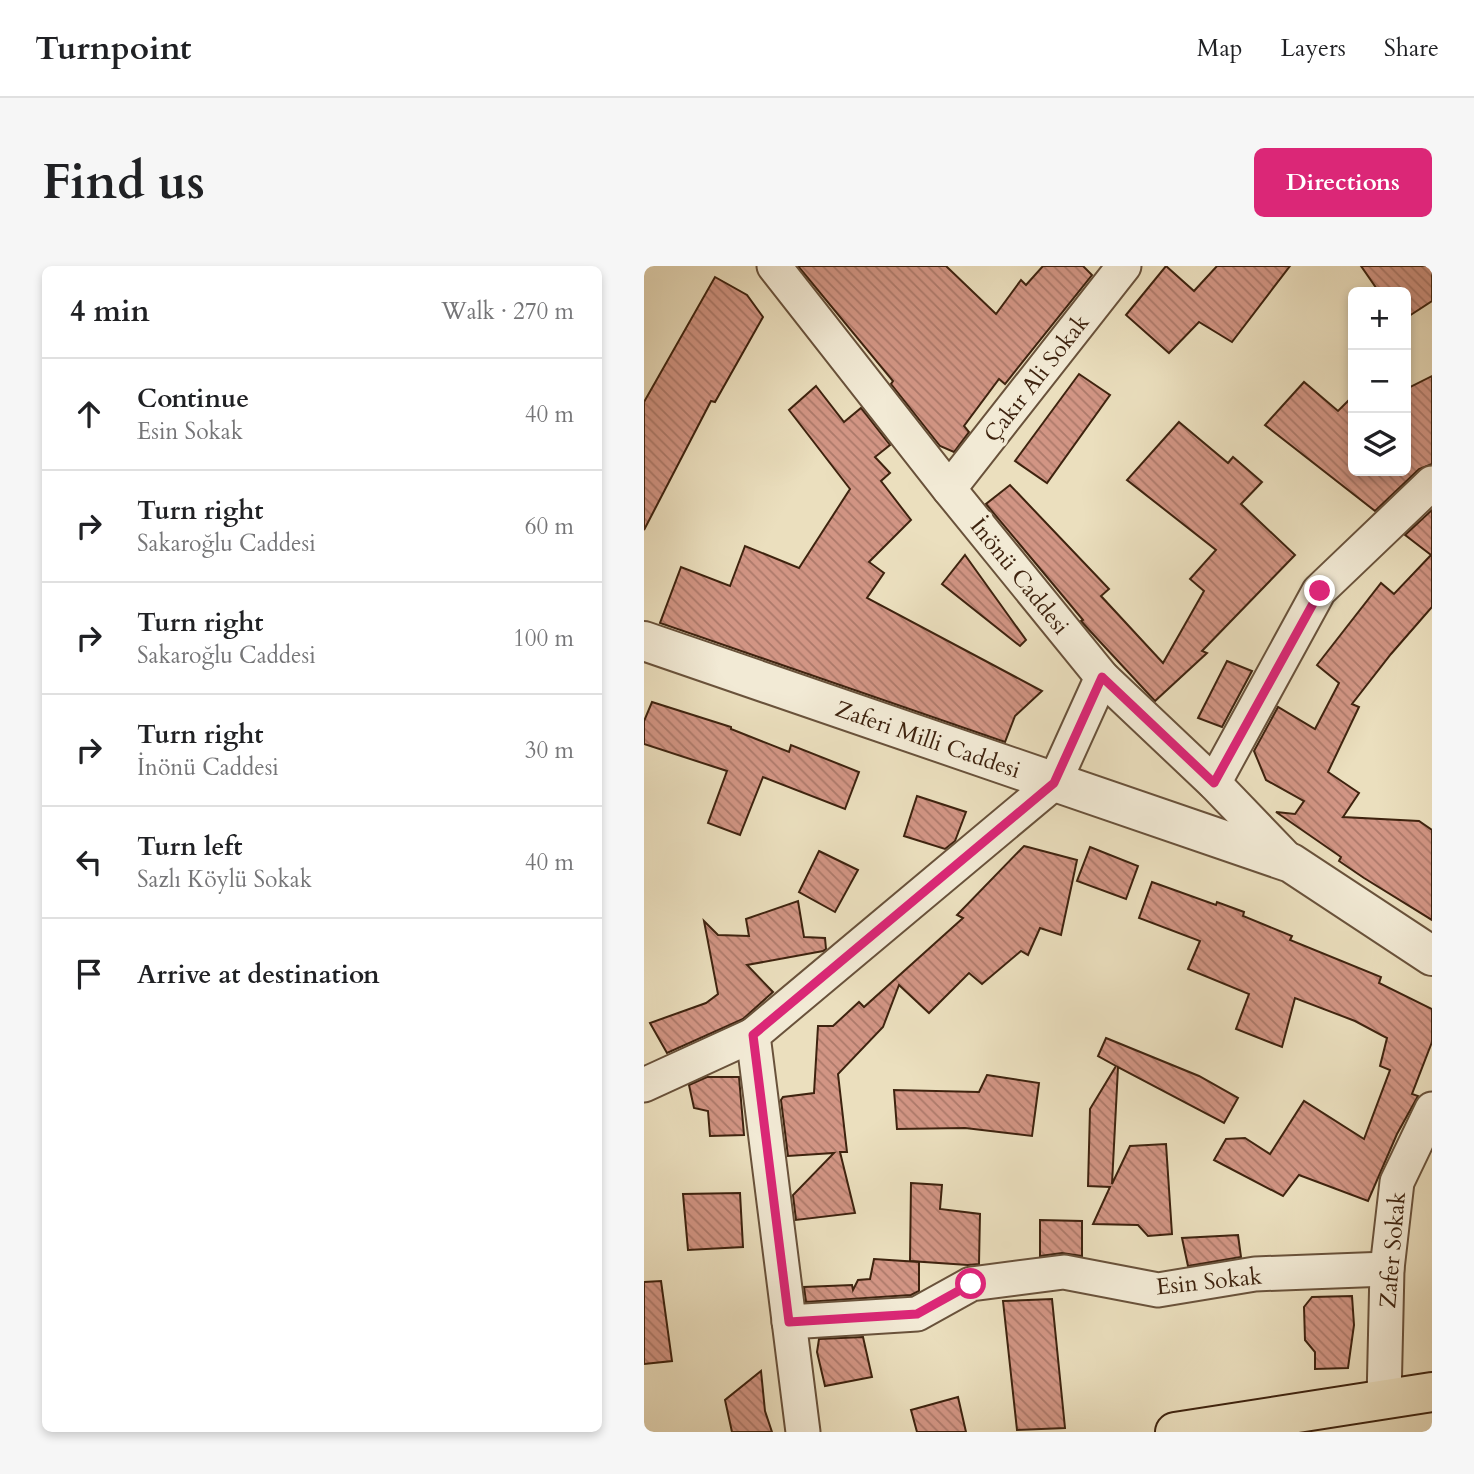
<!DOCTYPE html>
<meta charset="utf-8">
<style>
:root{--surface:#fff;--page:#f6f6f6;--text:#202124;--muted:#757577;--line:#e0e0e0;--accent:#db2777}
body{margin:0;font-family:Cardo,serif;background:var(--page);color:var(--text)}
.controls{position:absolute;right:21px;top:21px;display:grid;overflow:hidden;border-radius:10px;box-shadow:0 4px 10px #0003}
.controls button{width:63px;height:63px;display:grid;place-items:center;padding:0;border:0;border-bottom:2px solid var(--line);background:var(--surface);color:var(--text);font:35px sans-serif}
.stop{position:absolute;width:21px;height:21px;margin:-16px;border:5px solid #db2777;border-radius:50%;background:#fff}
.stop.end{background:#db2777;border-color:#fff;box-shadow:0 2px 7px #0008}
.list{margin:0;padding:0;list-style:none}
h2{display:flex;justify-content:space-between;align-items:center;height:91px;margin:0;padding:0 28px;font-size:30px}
h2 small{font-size:23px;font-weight:400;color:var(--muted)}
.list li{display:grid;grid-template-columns:46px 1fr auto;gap:21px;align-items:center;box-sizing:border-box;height:112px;padding:0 28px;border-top:2px solid var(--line)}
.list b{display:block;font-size:26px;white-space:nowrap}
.list p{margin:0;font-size:23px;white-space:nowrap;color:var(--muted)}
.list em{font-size:23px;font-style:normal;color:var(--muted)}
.icon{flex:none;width:38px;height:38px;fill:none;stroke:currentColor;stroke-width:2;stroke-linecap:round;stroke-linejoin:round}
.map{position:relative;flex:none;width:788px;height:1166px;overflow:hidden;border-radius:10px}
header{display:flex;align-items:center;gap:42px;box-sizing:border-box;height:98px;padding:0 35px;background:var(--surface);border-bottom:2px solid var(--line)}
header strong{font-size:33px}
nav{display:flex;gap:38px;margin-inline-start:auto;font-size:24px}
.intro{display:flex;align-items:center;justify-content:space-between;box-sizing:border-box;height:168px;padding:0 42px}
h1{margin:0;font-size:49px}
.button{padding:18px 32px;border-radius:10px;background:var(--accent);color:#fff;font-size:24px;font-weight:700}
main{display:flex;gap:42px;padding:0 42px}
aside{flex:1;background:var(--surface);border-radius:10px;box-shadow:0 4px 10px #0003}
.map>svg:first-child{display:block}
.building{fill:url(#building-back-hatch);stroke:#3e230f;stroke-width:2}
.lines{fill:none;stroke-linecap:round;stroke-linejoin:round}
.minor-casing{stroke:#69523b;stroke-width:37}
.tertiary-casing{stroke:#69523b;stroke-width:42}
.primary-casing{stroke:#3e230f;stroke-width:42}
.minor{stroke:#f2ead5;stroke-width:33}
.tertiary{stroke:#f2ead5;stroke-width:38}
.primary{stroke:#ebdfbe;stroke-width:38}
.route{stroke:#db2777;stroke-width:9}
.labels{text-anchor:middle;stroke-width:7;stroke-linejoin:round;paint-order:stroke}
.street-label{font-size:23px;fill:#3e230f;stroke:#f2ead5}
</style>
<header>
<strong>Turnpoint</strong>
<nav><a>Map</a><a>Layers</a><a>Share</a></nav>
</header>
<div class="intro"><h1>Find us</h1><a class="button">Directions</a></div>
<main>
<aside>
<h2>4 min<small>Walk · 270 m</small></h2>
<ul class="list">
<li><svg class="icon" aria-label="ahead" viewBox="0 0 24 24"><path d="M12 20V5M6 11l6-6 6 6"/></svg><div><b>Continue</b><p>Esin Sokak</p></div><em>40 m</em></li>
<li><svg class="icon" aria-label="right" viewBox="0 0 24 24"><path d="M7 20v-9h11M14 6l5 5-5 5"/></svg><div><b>Turn right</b><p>Sakaroğlu Caddesi</p></div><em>60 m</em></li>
<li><svg class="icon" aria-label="right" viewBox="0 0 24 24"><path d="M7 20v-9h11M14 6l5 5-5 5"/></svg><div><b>Turn right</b><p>Sakaroğlu Caddesi</p></div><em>100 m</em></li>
<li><svg class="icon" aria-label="right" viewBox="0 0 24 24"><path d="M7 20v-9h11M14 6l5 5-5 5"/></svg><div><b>Turn right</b><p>İnönü Caddesi</p></div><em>30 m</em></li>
<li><svg class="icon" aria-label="left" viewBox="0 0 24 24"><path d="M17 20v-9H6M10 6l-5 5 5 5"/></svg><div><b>Turn left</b><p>Sazlı Köylü Sokak</p></div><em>40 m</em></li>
<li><svg class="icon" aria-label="arrive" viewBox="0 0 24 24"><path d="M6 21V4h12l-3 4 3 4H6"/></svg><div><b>Arrive at destination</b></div></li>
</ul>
</aside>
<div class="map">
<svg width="788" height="1166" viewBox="0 0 788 1166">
<defs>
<pattern id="building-back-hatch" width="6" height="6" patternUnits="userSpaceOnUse" patternTransform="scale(1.75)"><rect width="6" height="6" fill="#d29584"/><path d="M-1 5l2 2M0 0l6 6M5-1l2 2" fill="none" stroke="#ac796a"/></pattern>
</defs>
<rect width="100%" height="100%" fill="#ebdfbe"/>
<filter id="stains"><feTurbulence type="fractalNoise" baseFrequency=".00286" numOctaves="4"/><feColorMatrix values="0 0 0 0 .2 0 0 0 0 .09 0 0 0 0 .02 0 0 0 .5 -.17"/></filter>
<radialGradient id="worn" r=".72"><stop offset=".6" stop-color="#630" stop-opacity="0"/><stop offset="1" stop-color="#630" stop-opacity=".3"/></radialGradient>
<!-- building -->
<g class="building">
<path d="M154 0H302L352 48 377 14 382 19 399 0H439L448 9 361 118 355 113 320 160 325 166 310 186 296 180 247 118 249 115Z"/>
<path d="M522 0 550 25 573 0H646L588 76 555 56 525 87 482 49Z"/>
<path d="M717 0H788V35L762 52V26H735Z"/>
<path d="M71 11 103 29 119 51 71 136 67 135 0 264V136Z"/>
<path d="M435 108 466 129 403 217 371 195Z"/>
<path d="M788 110V198L775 203 731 245 621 159 660 116 694 145 709 130V205H762V123Z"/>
<path d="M172 120 200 156 217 142 246 179 231 191 246 207 237 215 267 254 225 296 240 307 223 332 398 425 371 450 361 476 16 357 37 301 86 320 101 280 155 302 206 223 145 144Z"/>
<path d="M535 156 584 197 589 191 618 216 597 238 651 289 558 385 563 387 511 435 447 366 437 355 439 354 342 238 366 219 465 323 457 330 519 397 560 325 546 313 572 284 483 214Z"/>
<path d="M788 244V341L747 388 708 438 715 441 684 506 715 527 699 551 775 555 788 564V654L720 612 695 595 697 591 632 546 651 548 660 535 622 514 610 485 634 441 671 463 695 417 673 399 737 317 750 328 787 289 761 269Z"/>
<path d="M321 289 382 374 376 380 298 318Z"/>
<path d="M583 395 608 405 578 461 554 452Z"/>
<path d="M8 436 87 461V463L145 486 147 479 215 506 201 543 119 511 96 569 64 557 83 505 0 478V455Z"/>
<path d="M273 530 322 546 311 575 301 583 260 570Z"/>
<path d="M380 580 433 594 417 669 396 662 384 689 377 685 338 718 325 707 285 747 255 719 239 761 194 808 203 886H196L211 947 152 954 149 929 190 887 144 890 137 834 139 831 170 827 174 760H189L215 736 220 741 319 652 313 649Z"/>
<path d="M446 581 494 600 482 633 433 615Z"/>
<path d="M175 585 214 604 191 646 155 626Z"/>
<path d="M508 616 572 639 573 636 600 646 599 650 648 670 646 674 737 711 735 717 788 743V776L768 828 774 830 753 868 724 935 655 909 639 930 570 894 582 873 601 872 626 888 660 835 720 873 746 804 736 800 743 772 711 755 651 732 638 781 592 763 605 728 544 703 556 675 495 652Z"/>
<path d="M154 635 160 671 181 672 182 683 179 685 103 699 129 726 99 753 23 787 6 757 62 737 74 728 60 655 74 669 105 670 102 653Z"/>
<path d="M462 772 555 810 594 832 580 857 474 801 468 918 486 880 522 878 528 968 504 970 494 959 449 958 466 921 444 920 446 843 472 800 454 790Z"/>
<path d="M343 809 395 817 388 870 321 862 253 863 250 824 335 826Z"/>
<path d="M63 811H95L100 869 66 870 64 845 50 842 45 819Z"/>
<path d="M267 917 298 919 296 943 336 948 335 998 324 999 266 995Z"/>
<path d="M96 927 99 981 44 984 39 928Z"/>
<path d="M396 954 438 955V990L418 987 396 990Z"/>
<path d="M594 969 597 991 544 1000 538 972Z"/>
<path d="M230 993 275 996V1025L267 1029 162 1036 160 1021 208 1019 209 1024 214 1014 226 1013Z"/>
<path d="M17 1015 28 1095 0 1098V1016Z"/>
<path d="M708 1030 710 1059 704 1102 671 1103V1086L661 1074 660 1041 668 1031Z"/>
<path d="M408 1033 421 1162 373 1164 359 1035Z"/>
<path d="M219 1071 228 1111 181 1120 173 1086 175 1073Z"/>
<path d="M117 1105 121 1145 128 1166H88L81 1134Z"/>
<path d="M314 1131 322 1166H273L267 1144Z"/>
</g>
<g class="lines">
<defs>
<g id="minor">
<path d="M130 0 305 223 458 411 570 517 647 597"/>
<path d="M305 223 480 0"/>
<path d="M570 517 675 325 788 217"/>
<path d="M0 819 109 769"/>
<path d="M145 1056 273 1048 327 1018 420 1006 514 1024 611 1008 743 1003"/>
<path d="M740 1134 743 1003 753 916 788 843"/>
<path d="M159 1166 109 769 410 517 458 411"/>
</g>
<path id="tertiary" d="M0 375 647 597 788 690"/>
<path id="primary" d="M531 1166 788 1126"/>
</defs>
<!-- minor casing -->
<use href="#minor" class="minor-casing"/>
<!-- tertiary casing -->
<use href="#tertiary" class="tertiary-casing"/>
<!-- primary casing -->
<use href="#primary" class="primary-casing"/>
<!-- minor -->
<use href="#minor" class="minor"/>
<!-- tertiary -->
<use href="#tertiary" class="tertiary"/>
<!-- primary -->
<use href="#primary" class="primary"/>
</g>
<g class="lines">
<!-- route -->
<path class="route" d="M327 1018 273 1048 145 1056 109 769 410 517 458 411 570 517 676 325"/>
</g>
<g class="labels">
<!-- street labels -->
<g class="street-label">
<text transform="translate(392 112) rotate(-52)" y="8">Çakır Ali Sokak</text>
<text transform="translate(376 310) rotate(51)" y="8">İnönü Caddesi</text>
<text transform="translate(284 473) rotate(19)" y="8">Zaferi Milli Caddesi</text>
<text transform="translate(748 984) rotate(-85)" y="8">Zafer Sokak</text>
<text transform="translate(565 1015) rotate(-6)" y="8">Esin Sokak</text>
</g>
</g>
<rect width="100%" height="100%" filter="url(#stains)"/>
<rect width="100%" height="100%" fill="url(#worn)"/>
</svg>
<div class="controls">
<button>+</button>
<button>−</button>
<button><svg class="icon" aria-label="layers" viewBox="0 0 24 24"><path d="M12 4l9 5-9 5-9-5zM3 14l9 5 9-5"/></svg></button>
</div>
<div class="stop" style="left:327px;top:1018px"></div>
<div class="stop end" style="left:676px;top:325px"></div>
</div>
</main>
